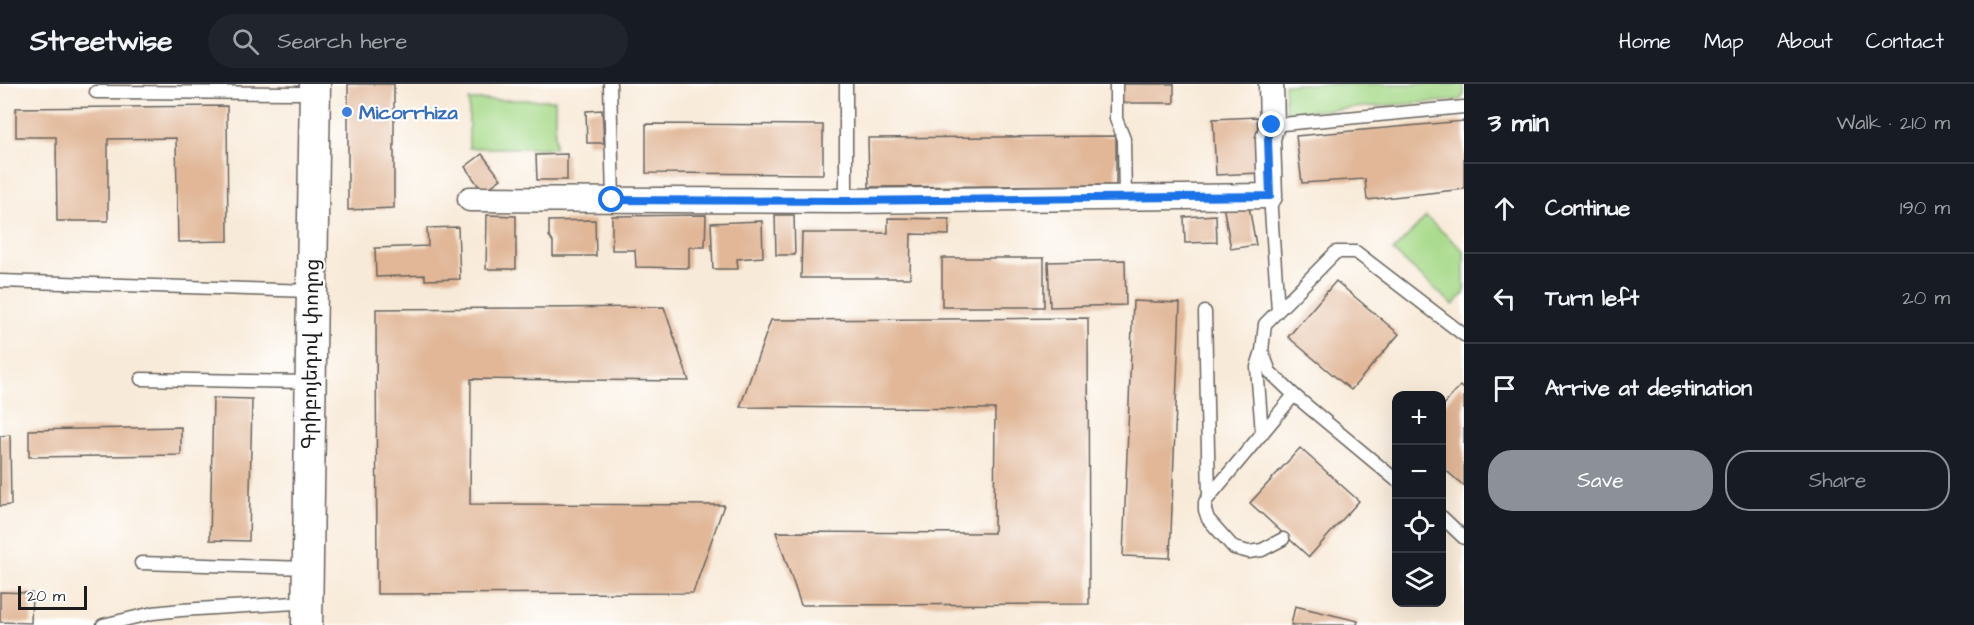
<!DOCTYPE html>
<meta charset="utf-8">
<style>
:root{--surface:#171b24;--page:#20242c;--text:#f1f3f6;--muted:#9ea1a6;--line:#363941;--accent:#8c9099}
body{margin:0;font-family:"Architects Daughter","Noto Sans Armenian",sans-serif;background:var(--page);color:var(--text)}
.controls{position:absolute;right:18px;bottom:18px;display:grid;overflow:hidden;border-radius:12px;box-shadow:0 6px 24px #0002}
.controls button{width:54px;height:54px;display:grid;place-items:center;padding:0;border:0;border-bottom:2px solid var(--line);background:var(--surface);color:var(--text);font:30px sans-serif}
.scale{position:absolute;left:18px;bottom:15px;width:69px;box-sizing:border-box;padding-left:6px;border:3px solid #1c1c1c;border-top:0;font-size:16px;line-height:21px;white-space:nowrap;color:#1c1c1c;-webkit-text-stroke:4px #fff;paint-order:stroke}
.stop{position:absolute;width:18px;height:18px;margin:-14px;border:4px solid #1a73e8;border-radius:50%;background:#fff}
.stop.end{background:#1a73e8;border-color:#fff;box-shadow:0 2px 6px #0008}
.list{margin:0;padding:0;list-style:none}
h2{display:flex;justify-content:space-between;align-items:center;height:78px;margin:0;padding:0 24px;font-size:26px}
h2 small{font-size:20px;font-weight:400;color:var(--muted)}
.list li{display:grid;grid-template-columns:39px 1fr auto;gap:18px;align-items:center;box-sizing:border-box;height:90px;padding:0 24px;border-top:2px solid var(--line)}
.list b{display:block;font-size:22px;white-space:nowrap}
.list em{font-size:20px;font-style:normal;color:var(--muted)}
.actions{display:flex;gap:12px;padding:18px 24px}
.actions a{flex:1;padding:14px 0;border:2px solid var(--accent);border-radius:24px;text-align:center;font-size:21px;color:var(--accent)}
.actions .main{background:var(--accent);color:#fff}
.icon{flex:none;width:33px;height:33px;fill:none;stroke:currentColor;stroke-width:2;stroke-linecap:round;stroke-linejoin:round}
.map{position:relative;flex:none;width:1464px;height:541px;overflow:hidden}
header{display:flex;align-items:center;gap:36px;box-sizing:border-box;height:84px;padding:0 30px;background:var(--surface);border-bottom:2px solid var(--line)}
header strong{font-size:28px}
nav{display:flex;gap:33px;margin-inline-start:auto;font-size:21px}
.search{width:420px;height:54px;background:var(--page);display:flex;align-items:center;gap:15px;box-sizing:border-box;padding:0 21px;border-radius:33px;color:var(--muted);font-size:22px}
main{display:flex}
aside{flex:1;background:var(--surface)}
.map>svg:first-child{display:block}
.green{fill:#a6d988;stroke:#617a52;stroke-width:1.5}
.building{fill:#e1b798}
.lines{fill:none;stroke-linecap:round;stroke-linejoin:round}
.service-casing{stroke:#69645e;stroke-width:15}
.minor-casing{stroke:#69645e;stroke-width:27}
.tertiary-casing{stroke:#69645e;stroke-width:33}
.service{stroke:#fff;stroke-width:12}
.minor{stroke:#fff;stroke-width:24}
.tertiary{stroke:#fff;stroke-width:30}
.route{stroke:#1a73e8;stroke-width:8}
.shop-dot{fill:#3f7fe0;stroke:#fff;stroke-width:2}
.labels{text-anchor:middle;stroke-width:4.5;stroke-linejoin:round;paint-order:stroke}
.shop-label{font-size:20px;font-weight:bold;fill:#366cbe;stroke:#fff;text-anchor:start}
.street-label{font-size:20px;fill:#1c1c1c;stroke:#fff}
</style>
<header>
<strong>Streetwise</strong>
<div class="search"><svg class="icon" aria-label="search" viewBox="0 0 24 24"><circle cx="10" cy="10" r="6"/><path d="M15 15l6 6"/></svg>Search here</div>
<nav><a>Home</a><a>Map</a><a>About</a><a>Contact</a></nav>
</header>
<main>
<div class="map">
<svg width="1464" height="541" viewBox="0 0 1464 541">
<rect width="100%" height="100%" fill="#fff"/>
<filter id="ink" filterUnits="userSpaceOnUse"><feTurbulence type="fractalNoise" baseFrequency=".0167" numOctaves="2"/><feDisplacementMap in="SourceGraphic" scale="12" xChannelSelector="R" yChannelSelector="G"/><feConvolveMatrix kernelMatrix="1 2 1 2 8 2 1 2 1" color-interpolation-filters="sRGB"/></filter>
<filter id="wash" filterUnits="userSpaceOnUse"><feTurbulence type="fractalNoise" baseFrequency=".008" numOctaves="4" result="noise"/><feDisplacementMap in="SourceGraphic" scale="24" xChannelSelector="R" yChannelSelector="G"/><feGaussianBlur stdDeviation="1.35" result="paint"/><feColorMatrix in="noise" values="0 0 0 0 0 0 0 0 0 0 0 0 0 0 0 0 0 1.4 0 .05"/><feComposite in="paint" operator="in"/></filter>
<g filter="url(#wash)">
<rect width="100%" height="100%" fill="#f8ead8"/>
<!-- green -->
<g class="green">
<path d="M1284 0H1464V11L1460 16 1286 29Z"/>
<rect x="469" y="16" width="86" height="48"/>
<path d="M1426 133 1464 167V210L1453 221 1393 167Z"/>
</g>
<g id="blocks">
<!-- building -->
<g class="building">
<path d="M348 0H394V124L348 126Z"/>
<rect x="1120" y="0" width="54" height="19"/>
<path d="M227 22 228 157 178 158 176 54 108 55V137H57L56 53H16V24Z"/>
<path d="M602 26 604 59H587L586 27Z"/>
<path d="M1257 33 1260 89 1216 91 1213 35Z"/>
<path d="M1464 37V105L1367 116 1365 95 1302 99 1296 52Z"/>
<path d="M646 40 823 41V90L646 89Z"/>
<path d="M1116 52V101L869 103 868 54Z"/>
<path d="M482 70 501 95 483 108 465 83Z"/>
<path d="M567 70V96H537L536 71Z"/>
<path d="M1248 117 1256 161 1231 165 1223 121Z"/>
<path d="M487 131 516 132V185H486Z"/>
<path d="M706 131 705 163H689V184L636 183 635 166H612V132Z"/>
<path d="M775 131H794L795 171H776Z"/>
<path d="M1216 131 1217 158 1185 159 1184 133Z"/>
<path d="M888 134 949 135V151L911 150 910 194H801L802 149H888Z"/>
<path d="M595 136 596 172H553V158L549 152V137Z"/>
<path d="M762 137 763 173 737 175 738 185H713L711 139Z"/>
<path d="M458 143 460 195 425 196V191L376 193 375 164 428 162 427 144Z"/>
<rect x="942" y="174" width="102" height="49"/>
<path d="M1125 176 1126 221 1050 223 1048 178Z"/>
<path d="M1336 197 1399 250 1351 306 1288 253Z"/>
<path d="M1133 217 1180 219 1170 474 1123 472Z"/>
<path d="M664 223 689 297 471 295 470 420 724 421 693 509 377 510 376 225Z"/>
<path d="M1088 234 1089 520 801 521 776 448 994 449 995 325 740 323 771 236Z"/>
<path d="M1460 302 1464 305V402L1442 383V323Z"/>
<path d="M213 314 252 315 249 457 210 456Z"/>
<path d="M181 343V371L29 373V346Z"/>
<path d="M10 351 11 421 0 422V352Z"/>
<path d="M1300 364 1359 417 1309 473 1250 419Z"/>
<path d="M0 508 32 509 31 539 0 538Z"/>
<path d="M1295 522 1358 537 1357 541H1291Z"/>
</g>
</g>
</g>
<g filter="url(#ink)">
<use href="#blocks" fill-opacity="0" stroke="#69645e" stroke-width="1.5"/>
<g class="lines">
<defs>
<g id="service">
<path d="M610 0 613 116"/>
<path d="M846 0V117"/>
<path d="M1116 0V35L1124 55 1125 115"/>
<path d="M96 8 302 9"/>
<path d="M1272 41 1464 23"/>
<path d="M1270 112 1278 226"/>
<path d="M0 197 311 207"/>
<path d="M1205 228 1209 413"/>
<path d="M141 295 309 298"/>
<path d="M1262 350 1257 283 1262 267"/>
<path d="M1396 396 1294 311 1270 288 1262 267 1265 240 1336 168H1356L1464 251"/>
<path d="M1442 433 1464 454"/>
<path d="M1283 455 1262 466 1249 468 1234 464 1208 435 1205 426V418L1209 413 1294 311"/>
<path d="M141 479 308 484"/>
<path d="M103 541 153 529 181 526 295 519"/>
</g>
<path id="minor" d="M470 115 846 117 1270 112 1268 55 1272 41 1271 0"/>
<path id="tertiary" d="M307 541 315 0"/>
</defs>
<!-- service casing -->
<use href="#service" class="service-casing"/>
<!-- minor casing -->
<use href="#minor" class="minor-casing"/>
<!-- tertiary casing -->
<use href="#tertiary" class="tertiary-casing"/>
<!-- service -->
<use href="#service" class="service"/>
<!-- minor -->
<use href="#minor" class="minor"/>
<!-- tertiary -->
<use href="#tertiary" class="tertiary"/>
</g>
</g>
<g class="lines" filter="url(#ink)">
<!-- route -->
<path class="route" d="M612 116 846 117 1270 112 1268 55 1272 41"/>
</g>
<!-- markers -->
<circle class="shop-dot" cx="347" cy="28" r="6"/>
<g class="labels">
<!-- shop labels -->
<g class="shop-label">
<text x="359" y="35">Micorrhiza</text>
</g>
<!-- street labels -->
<g class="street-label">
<text transform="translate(310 270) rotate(-89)" y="7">Գրիբոյեդով փողոց</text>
</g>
</g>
</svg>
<div class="controls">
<button>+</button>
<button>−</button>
<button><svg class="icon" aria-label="locate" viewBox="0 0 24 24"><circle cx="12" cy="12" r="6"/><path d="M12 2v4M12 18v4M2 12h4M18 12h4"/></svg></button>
<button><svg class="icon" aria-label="layers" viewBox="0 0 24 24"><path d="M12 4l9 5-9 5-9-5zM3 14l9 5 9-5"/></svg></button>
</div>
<div class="scale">20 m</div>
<div class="stop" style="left:612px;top:116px"></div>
<div class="stop end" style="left:1272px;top:41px"></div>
</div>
<aside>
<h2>3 min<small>Walk · 210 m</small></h2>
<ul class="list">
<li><svg class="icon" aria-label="ahead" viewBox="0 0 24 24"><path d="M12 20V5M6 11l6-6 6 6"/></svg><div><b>Continue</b></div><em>190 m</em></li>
<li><svg class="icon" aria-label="left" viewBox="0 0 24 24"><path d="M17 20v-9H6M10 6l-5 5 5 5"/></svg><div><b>Turn left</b></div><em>20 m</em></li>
<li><svg class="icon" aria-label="arrive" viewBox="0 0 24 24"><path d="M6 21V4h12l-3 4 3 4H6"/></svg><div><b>Arrive at destination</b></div></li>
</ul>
<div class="actions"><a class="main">Save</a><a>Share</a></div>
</aside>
</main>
